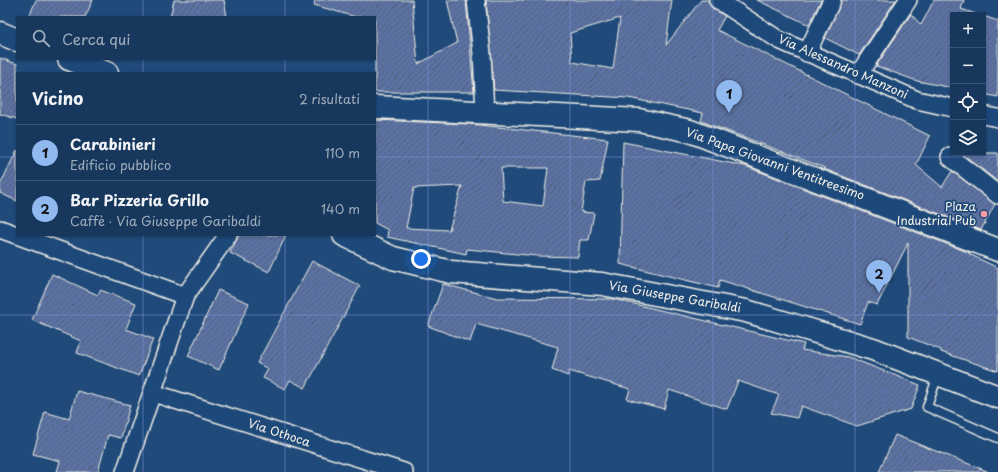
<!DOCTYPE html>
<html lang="it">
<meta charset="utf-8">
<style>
:root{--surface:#17385c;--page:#203f62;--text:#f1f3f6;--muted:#9eacbb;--line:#365272;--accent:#90b9f0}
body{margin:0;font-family:"Playpen Sans",sans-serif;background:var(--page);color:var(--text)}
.controls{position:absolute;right:12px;top:12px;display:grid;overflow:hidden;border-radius:0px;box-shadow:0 1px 3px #0004}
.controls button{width:36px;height:36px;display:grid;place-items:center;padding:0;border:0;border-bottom:1px solid var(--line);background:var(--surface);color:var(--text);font:20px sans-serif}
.you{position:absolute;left:421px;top:259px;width:14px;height:14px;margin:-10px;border:3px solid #fff;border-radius:50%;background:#1a73e8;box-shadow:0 0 0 6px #1a73e833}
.badge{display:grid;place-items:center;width:26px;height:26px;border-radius:50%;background:var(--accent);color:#111;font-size:13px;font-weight:700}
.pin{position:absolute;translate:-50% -33px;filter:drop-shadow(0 1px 2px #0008)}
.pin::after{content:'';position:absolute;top:21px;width:14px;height:12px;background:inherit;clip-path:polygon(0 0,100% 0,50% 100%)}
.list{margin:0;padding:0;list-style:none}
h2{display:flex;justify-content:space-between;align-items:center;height:52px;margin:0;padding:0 16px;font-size:17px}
h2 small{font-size:13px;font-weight:400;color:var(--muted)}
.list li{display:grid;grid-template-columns:26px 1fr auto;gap:12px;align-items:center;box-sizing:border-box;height:56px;padding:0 16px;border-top:1px solid var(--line)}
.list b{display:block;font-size:15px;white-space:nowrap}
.list p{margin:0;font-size:13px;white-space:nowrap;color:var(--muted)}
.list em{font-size:13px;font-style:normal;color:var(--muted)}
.icon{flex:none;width:22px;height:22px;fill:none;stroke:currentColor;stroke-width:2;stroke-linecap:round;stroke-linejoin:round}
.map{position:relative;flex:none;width:998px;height:472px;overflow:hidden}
.search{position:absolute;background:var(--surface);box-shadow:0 1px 3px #0004;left:16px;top:16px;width:360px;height:44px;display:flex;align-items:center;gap:10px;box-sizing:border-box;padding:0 14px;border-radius:0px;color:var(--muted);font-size:15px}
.panel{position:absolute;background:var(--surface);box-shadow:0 1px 3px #0004;left:16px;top:72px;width:360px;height:164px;border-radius:0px}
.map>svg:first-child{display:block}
.building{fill:url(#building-hatch);stroke:#f4f1e8;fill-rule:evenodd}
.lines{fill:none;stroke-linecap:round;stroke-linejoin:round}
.lane-casing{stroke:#f4f1e8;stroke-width:11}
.street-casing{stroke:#f4f1e8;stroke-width:20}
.secondary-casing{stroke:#f4f1e8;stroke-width:25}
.lane{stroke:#1f4a7a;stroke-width:8}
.street{stroke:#1f4a7a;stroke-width:17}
.secondary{stroke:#1f4a7a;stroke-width:22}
.grid{fill:none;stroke:#7e97df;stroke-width:1;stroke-opacity:0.55}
.poi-dot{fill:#ff9aa2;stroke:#1f4a7a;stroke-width:1.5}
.labels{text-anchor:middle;stroke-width:3.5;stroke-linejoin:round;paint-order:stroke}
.street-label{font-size:12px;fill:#f4f1e8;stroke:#1f4a7a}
.poi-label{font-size:12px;fill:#f4f1e8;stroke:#1f4a7a;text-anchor:end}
</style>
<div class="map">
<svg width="998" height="472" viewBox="0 0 998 472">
<defs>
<pattern id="building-hatch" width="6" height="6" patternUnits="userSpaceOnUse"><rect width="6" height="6" fill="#5a72a3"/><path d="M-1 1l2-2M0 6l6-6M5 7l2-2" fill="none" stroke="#525d74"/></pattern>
</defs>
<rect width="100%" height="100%" fill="#1f4a7a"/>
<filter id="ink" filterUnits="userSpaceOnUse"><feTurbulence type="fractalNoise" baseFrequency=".025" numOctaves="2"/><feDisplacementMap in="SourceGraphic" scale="8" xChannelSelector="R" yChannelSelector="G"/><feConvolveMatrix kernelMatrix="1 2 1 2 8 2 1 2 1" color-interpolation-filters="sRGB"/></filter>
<g filter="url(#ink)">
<!-- building -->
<g class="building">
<path d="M36 0H93L85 17H29Z"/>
<path d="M174 0H224L227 17H170Z"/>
<path d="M315 0H412L418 64 457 43 447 0H466L474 92H375V17H356L314 5Z"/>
<path d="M486 0H672L666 45 701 0H708L712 8 725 16 717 30 930 136 916 165 942 187 952 171 995 204 981 230 824 169 825 168 701 121 703 113 628 98 494 90ZM620 18 613 69 572 62 570 33Z"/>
<path d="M757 0H821L809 25Z"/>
<path d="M842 0H896L859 55 825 38Z"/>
<path d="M934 0H964L961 9 979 15H953V88L917 81 876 66 911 14 921 25Z"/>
<path d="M983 16 998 21V97L983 94Z"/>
<path d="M0 58 17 64V119L0 114Z"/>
<path d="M375 120 470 124 608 139 600 181 586 182 581 212 594 213 589 240H580L578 257 537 256 467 249 466 254 387 237 388 230 375 223ZM501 168H548L543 206 503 201ZM462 186 449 230 406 228 414 188Z"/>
<path d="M623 142 745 166 970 253 969 254 998 268V371L941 352V350L908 337V243L877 305 868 302 860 324 720 280 718 288 620 264Z"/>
<path d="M17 150V201L0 193V185Z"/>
<path d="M965 153H998V182L964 155Z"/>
<path d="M239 235H286L269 272 230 253Z"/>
<path d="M312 261 360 286 305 388 290 380 285 389 263 378 268 369 257 363Z"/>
<path d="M52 274 98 295 100 290 136 303 126 329 153 339 139 376 77 353 81 341 32 320Z"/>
<path d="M443 284 497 298 613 299 804 344 802 350 848 357 920 385 911 409 857 426 801 406 797 418 771 413 779 395 738 381 727 409 669 390 664 409 627 399 630 389 569 371 568 376 552 370 558 347 476 324 470 342 428 326Z"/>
<path d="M218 290 249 303 219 370 188 356Z"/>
<path d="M77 391 130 405 121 438 108 435 98 472H57L60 461 33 454 45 412 69 419Z"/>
<path d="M895 435 987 471V472H879Z"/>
</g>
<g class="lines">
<defs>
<path id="lane" d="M938 375 927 407 998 438"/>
<g id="street">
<path d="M476 0 482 54 485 112"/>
<path d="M718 0 779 40 917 100 953 108"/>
<path d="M807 53 832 0"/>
<path d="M858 75 908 0"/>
<path d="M983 115 998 118"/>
<path d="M950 157 998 195"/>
<path d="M0 229 185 296"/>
<path d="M153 393 404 472"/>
<path d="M125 472 185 296 228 235"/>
</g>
<g id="secondary">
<path d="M0 33 17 40"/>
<path d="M69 59 107 73"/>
<path d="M375 107 639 120 690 131 998 250"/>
<path d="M344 235 393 258 451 272 602 284 746 311 873 349 998 397"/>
</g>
</defs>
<!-- lane casing -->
<use href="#lane" class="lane-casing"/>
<!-- street casing -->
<use href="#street" class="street-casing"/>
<!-- secondary casing -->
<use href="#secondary" class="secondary-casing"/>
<!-- lane -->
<use href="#lane" class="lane"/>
<!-- street -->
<use href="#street" class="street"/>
<!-- secondary -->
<use href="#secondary" class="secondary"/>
</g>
</g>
<!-- grid -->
<path class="grid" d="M143 0V17M285 0V17M428 0V472M570 0V472M713 0V472M855 0V472M143 59V73M285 59V73M0 157H17M375 157H998M143 235V472M285 235V472M0 315H998"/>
<!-- markers -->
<circle class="poi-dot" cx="984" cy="214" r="4"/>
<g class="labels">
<!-- street labels -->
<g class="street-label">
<text transform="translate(843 67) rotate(24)" y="4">Via Alessandro Manzoni</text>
<text transform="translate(775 164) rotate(20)" y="4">Via Papa Giovanni Ventitreesimo</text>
<text transform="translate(675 297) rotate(10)" y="4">Via Giuseppe Garibaldi</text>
<text transform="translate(279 433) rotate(18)" y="4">Via Othoca</text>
</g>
<!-- poi labels -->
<g class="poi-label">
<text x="976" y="211">Plaza<tspan x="976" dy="14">Industrial Pub</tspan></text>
</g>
</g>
</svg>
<div class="controls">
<button>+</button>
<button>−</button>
<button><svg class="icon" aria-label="locate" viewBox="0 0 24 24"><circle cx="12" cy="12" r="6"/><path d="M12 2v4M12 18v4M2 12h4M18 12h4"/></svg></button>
<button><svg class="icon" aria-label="layers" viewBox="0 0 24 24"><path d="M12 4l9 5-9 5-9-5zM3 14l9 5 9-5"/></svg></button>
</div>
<div class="you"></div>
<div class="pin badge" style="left:729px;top:113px">1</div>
<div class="pin badge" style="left:879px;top:293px">2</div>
<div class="search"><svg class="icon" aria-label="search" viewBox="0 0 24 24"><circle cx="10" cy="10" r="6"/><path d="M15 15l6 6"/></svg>Cerca qui</div>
<section class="panel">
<h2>Vicino<small>2 risultati</small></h2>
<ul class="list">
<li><span class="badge">1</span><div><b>Carabinieri</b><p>Edificio pubblico</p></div><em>110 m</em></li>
<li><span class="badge">2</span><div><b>Bar Pizzeria Grillo</b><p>Caffè · Via Giuseppe Garibaldi</p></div><em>140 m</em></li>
</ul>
</section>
</div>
